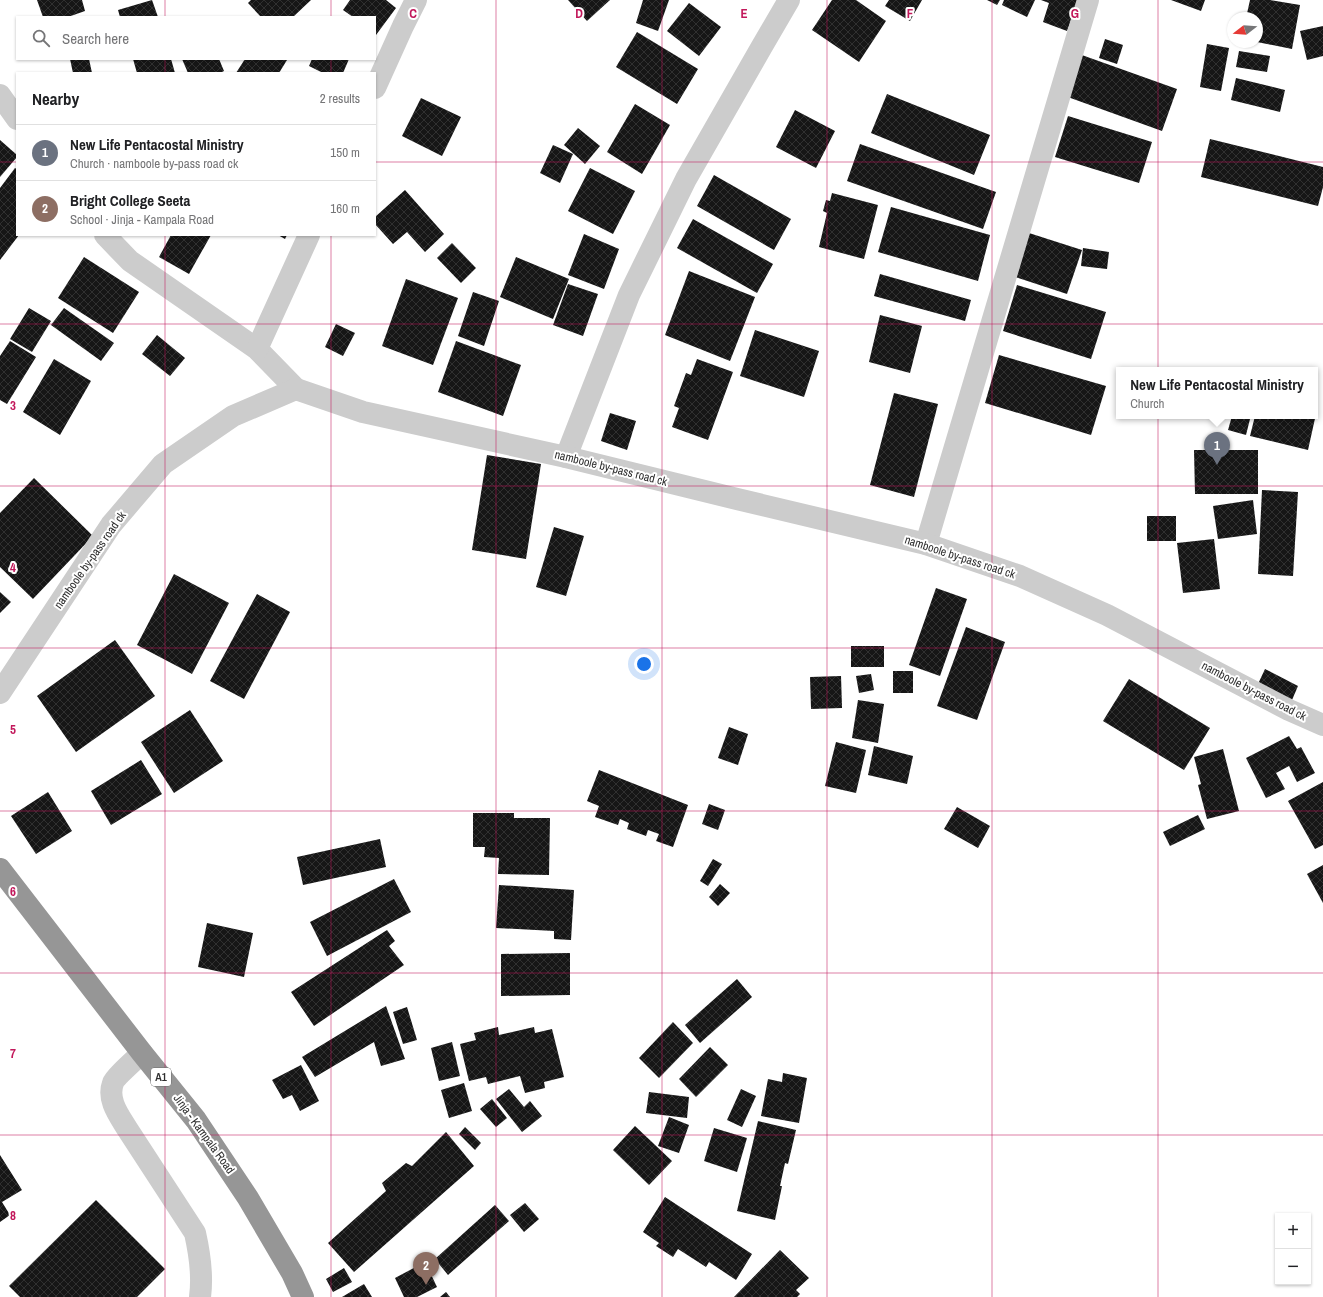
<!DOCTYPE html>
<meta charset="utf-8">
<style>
:root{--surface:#fff;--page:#f6f6f6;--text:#202124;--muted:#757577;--line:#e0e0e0;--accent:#e92d45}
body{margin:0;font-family:"Archivo Narrow",sans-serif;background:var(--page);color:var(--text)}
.controls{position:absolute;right:12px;bottom:12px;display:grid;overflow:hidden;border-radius:0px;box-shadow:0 1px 3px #0004}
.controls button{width:36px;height:36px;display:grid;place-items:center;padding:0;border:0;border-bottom:1px solid var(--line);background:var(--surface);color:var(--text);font:20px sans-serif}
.compass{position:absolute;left:1227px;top:12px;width:36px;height:36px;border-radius:50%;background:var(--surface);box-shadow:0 1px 3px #0004;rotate:253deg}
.you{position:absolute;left:644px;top:664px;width:14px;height:14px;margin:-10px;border:3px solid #fff;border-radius:50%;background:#1a73e8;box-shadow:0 0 0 6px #1a73e833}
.badge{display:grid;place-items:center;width:26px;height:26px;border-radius:50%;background:var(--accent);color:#fff;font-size:13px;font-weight:700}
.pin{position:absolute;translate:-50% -33px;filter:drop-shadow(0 1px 2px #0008)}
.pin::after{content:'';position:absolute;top:21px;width:14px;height:12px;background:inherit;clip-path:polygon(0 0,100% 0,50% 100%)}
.popup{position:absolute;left:1116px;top:367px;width:202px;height:52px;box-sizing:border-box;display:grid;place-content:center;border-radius:0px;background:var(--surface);filter:drop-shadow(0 1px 3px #0005);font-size:13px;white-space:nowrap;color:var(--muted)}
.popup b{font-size:15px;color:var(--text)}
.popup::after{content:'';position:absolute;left:50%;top:100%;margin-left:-8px;border:8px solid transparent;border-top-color:var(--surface)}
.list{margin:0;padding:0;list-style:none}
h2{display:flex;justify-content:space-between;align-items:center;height:52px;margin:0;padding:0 16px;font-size:17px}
h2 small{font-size:13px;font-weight:400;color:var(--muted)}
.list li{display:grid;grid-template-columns:26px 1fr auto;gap:12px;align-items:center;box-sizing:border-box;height:56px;padding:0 16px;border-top:1px solid var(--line)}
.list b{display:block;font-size:15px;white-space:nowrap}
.list p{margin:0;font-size:13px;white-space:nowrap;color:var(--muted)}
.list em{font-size:13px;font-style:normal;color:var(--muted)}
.icon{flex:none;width:22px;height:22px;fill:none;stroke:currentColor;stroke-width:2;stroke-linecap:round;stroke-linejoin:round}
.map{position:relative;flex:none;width:1323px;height:1297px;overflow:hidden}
.search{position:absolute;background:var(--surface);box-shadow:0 1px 3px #0004;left:16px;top:16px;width:360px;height:44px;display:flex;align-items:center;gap:10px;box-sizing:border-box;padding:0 14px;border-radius:0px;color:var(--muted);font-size:15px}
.panel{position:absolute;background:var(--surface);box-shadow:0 1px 3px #0004;left:16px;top:72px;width:360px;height:164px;border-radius:0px}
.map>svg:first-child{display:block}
.building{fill:url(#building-cross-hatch)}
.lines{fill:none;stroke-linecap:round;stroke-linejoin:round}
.street{stroke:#ccc;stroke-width:22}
.highway{stroke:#969696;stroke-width:22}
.grid{fill:none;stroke:#c2185b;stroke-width:1;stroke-opacity:0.55}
.labels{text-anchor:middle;stroke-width:4;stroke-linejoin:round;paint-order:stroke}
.shield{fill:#fff;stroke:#6d6d6d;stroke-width:1}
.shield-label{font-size:11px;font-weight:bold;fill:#2f2f2f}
.street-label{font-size:12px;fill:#2f2f2f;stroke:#fff}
.grid-label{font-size:13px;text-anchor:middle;font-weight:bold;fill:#c2185b;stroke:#fff;stroke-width:4;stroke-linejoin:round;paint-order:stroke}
</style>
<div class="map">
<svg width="1323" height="1297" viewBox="0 0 1323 1297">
<defs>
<pattern id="building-cross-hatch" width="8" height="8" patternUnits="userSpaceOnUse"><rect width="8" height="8" fill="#161616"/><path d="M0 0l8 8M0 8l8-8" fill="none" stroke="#303030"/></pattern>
</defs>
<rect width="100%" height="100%" fill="#fff"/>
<!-- building -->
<g class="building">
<path d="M37 0H82L85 11 68 17H43Z"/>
<path d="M152 0 158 17H120L118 10Z"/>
<path d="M251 0H311L293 17H261L248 3Z"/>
<path d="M350 0H386L396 8 376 35 375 34V17H353L343 10Z"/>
<path d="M568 0H610L587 21Z"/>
<path d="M643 0H669L658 31 636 23Z"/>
<path d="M832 0H856L886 21 859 62 812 30Z"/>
<path d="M889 0H922L910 21 885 6Z"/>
<path d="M987 0H1000L997 5Z"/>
<path d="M1004 0H1035L1027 17 1002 5Z"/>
<path d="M1041 0H1079L1067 31 1043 22 1049 3Z"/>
<path d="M1171 0H1205L1201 11Z"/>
<path d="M1250 0H1270L1300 5 1292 49 1257 42V18H1246Z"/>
<path d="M689 3 721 27 699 56 667 31Z"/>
<path d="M1323 26V56L1307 60 1300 31Z"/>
<path d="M637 32 698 69 677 104 616 67Z"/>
<path d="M1105 39 1123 45 1117 64 1099 58Z"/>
<path d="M1207 44 1229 48 1221 91 1200 87Z"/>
<path d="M1239 51 1270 56 1267 72 1236 67Z"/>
<path d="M1079 54 1177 89 1162 131 1065 96Z"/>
<path d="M70 59H89L92 73H73Z"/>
<path d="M133 59H171L175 73H137Z"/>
<path d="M182 59H219L224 71 220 73H188Z"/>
<path d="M245 59H286L287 60 279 73H236Z"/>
<path d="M312 59H349L343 73H323L309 66Z"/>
<path d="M1236 78 1285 90 1280 112 1231 100Z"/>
<path d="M887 94 990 135 974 175 871 133Z"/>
<path d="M421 98 461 117 442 156 402 136Z"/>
<path d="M635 104 670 125 642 174 607 152Z"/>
<path d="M795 110 835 131 816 168 776 147Z"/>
<path d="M1068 116 1152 142 1139 183 1055 157Z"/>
<path d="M578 128 600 146 585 164 564 145Z"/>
<path d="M1210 139 1323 167V187L1318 206 1201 177Z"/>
<path d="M0 140 17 155V157L0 177Z"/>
<path d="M860 144 996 192 983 229 847 181Z"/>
<path d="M553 145 573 154 560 183 540 173Z"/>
<path d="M15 168 17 169V235H19L0 260V188Z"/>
<path d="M590 168 635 191 613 234 568 211Z"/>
<path d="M714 175 791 219 774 250 697 206Z"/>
<path d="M405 190 444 234 425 252 407 232 393 244 375 224V217Z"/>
<path d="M832 193 878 205 864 259 819 247 827 213 823 211 826 200 830 201Z"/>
<path d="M891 207 990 235 978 281 878 252Z"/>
<path d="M693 219 773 264 757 293 677 248Z"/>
<path d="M1029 233 1082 250 1067 294 1015 277Z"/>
<path d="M584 234 619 249 604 289 568 275Z"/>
<path d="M171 235H211L189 274 159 257Z"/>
<path d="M278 235H287L285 239Z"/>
<path d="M452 243 476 268 461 283 437 258Z"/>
<path d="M1083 248 1109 252 1107 269 1081 266Z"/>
<path d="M84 257 139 292 113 333 58 298Z"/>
<path d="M516 257 569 279 553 319 500 297Z"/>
<path d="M689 271 755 297 730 361 665 335Z"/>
<path d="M880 274 971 300 965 321 874 296Z"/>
<path d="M406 279 458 298 433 365 382 346Z"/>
<path d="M568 284 598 294 583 336 553 325Z"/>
<path d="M1017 285 1106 312 1091 359 1003 331Z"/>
<path d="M473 292 499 301 484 346 458 336Z"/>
<path d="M29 308 51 321 32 352 10 339Z"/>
<path d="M64 308 114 343 101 361 51 325Z"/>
<path d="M880 315 922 326 910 373 869 362Z"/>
<path d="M336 324 355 333 343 356 325 347Z"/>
<path d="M755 330 819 351 804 397 740 376Z"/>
<path d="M157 335 185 358 170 376 142 354Z"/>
<path d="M10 341 36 357 7 404 0 400V356Z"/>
<path d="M456 341 521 365 503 416 438 392Z"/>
<path d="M999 355 1106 386 1091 435 985 403Z"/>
<path d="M54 359 91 381 60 435 23 412Z"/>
<path d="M697 359 733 372 708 440 672 427 679 408 674 406 686 373 691 375Z"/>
<path d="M894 393 938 404 914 497 870 485Z"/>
<path d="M1315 404 1318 405 1308 450 1250 436 1255 416H1315Z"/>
<path d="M610 413 636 421 627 450 601 441Z"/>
<path d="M1232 416 1250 419 1246 435 1228 430Z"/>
<path d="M1194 450H1258V494H1195Z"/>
<path d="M487 455 541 464 526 559 472 550Z"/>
<path d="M34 478 93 536 33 599 0 567V513Z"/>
<path d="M1262 490 1298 492 1293 576 1258 574Z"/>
<path d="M1253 500 1257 534 1218 539 1213 506Z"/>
<rect x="1147" y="516" width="29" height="25"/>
<path d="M554 527 584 536 566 596 536 587Z"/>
<path d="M1214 539 1220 589 1183 593 1177 543Z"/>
<path d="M174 574 229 603 192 674 137 645Z"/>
<path d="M936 588 967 599 940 676 909 665Z"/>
<path d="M0 592 11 602 0 613Z"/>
<path d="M257 594 290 612 244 699 210 681Z"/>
<path d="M966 627 1005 642 977 720 937 706Z"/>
<path d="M115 640 155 696 76 752 37 696Z"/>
<rect x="851" y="646" width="33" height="21"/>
<path d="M1265 669 1298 686 1292 700 1258 684Z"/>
<rect x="893" y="671" width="20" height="22"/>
<path d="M871 674 874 690 859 693 856 676Z"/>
<path d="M841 676 842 708 811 709 810 677Z"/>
<path d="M1129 679 1210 728 1184 770 1103 721Z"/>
<path d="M858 700 884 704 878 743 852 738Z"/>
<path d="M190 710 223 761 174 793 141 742Z"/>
<path d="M729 727 748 734 738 765 718 758Z"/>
<path d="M1289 736 1297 749 1301 747 1315 773 1297 782 1289 766 1276 773 1285 789 1266 798 1246 758Z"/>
<path d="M836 742 866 750 856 793 825 786Z"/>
<path d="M874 746 913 756 907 784 868 775Z"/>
<path d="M1223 749 1239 811 1207 819 1198 785 1201 784 1194 757Z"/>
<path d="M141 760 162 794 111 825 91 791Z"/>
<path d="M599 770 688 805 673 847 656 841 659 834 648 830 646 836 627 829 629 823 620 819 618 825 595 817 599 806 587 801Z"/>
<path d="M1323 782V845L1315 849 1288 801Z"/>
<path d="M48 792 72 831 36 854 11 816Z"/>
<path d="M709 804 725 810 718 830 702 824Z"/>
<path d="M957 807 990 826 978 848 944 829Z"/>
<path d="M473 813H514V818H550L549 875 498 874 499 858 484 857 485 847H473Z"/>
<path d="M1198 815 1205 829 1170 846 1163 832Z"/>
<path d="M380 839 386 867 303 885 297 857Z"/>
<path d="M713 859 722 864 708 886 700 881Z"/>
<path d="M1323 865V903L1307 874Z"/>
<path d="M394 879 411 912 327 956 310 922Z"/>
<path d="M720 884 730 893 718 906 709 897Z"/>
<path d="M499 885 574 890 571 940 554 939V931L496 928Z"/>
<path d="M207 923 253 933 244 977 198 967Z"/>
<path d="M387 930 395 941 389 946 404 965 314 1026 291 992Z"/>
<path d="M570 953V995L501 996V954Z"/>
<path d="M737 979 752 997 700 1043 685 1025Z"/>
<path d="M386 1006 405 1059 381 1066 374 1042 315 1077 302 1057Z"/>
<path d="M407 1007 417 1040 403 1044 393 1012Z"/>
<path d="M673 1022 693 1043 659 1078 639 1058Z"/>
<path d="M498 1027 499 1035 534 1027 535 1033 552 1029 564 1077 544 1082 545 1088 525 1093 520 1076 488 1084 486 1077 469 1081 460 1044 476 1040 474 1033Z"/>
<path d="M452 1042 460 1076 439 1081 431 1048Z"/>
<path d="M710 1047 728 1065 696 1097 679 1079Z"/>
<path d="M301 1065 319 1101 300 1111 292 1095 283 1099 272 1080Z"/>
<path d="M783 1073 807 1078 799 1123 761 1116 768 1079 782 1082Z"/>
<path d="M464 1083 472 1111 449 1118 441 1090Z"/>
<path d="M509 1089 524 1107 530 1101 542 1116 522 1132 496 1099Z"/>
<path d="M741 1089 756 1096 742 1127 727 1120Z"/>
<path d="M649 1092 689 1097 687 1118 646 1113Z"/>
<path d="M492 1099 507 1118 496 1127 480 1109Z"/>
<path d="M669 1117 689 1125 679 1153 658 1146Z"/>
<path d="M758 1121 796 1130 788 1164 785 1163 780 1186H782L775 1220 737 1211Z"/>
<path d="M635 1126 672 1161 649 1185 613 1150Z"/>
<path d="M465 1127 481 1143 475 1150 459 1134Z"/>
<path d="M714 1128 747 1138 737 1172 704 1161Z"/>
<path d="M446 1132 474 1166 354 1272 328 1243 386 1191 382 1183 406 1163 412 1166Z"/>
<path d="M0 1155 22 1190 2 1202 10 1215 0 1222Z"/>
<path d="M665 1197 752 1254 736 1280 709 1262 706 1267 678 1249 673 1257 656 1246 659 1243 643 1232Z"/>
<path d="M96 1200 165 1269 137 1297H20L9 1286Z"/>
<path d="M525 1203 539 1219 524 1232 510 1215Z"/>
<path d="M495 1205 509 1221 448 1275 435 1259Z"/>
<path d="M780 1250 809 1278 796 1290 800 1294 797 1297H734Z"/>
<path d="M425 1262 437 1287 417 1297H404L395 1278Z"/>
<path d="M344 1268 352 1282 333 1292 326 1279Z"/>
<path d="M364 1284 372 1297H342Z"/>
<path d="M446 1292 450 1297H440Z"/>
</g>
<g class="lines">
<!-- street -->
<g class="street">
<path d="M375 88 403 26 416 0"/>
<path d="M0 95 17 119"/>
<path d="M105 235 130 261 257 349 296 389"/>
<path d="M257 349 309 235"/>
<path d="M566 457 629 295 686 179 761 48 789 0"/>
<path d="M926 544 1088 0"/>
<path d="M0 693 111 525 163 464 233 416 296 389 363 412 566 457 737 499 926 544 1020 576 1107 615 1289 710 1323 725"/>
<path d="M142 1053C136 1059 115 1077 113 1083 107 1099 118 1114 126 1127L195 1233C200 1255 203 1275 200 1297"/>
</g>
<!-- highway -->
<path class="highway" d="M0 869 142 1053 196 1120 248 1198 292 1273 303 1297"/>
</g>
<!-- grid -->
<path class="grid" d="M165 0V17M331 0V17M496 0V1297M662 0V1297M827 0V1297M992 0V1297M1158 0V1297M165 59V73M331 59V73M0 162H17M375 162H1323M165 235V1297M331 235V1297M0 324H1323M0 486H1323M0 648H1323M0 811H1323M0 973H1323M0 1135H1323"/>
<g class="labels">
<!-- shield labels -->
<rect class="shield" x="151" y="1068" width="20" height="18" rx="3"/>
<g class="shield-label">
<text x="161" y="1081">A1</text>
</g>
<!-- street labels -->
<g class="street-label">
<text transform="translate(611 468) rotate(14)" y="4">namboole by-pass road ck</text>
<text transform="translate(960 557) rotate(18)" y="4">namboole by-pass road ck</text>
<text transform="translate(90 560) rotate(-55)" y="4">namboole by-pass road ck</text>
<text transform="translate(1254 691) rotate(27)" y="4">namboole by-pass road ck</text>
<text transform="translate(204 1134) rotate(54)" y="4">Jinja - Kampala Road</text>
</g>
</g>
<g class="grid-label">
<text x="413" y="18">C</text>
<text x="579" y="18">D</text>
<text x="744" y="18">E</text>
<text x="910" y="18">F</text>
<text x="1075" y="18">G</text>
<text x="13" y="410">3</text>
<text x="13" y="572">4</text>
<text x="13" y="734">5</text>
<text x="13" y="896">6</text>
<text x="13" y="1058">7</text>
<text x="13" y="1220">8</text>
</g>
</svg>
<div class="controls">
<button>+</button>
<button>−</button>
</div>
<svg class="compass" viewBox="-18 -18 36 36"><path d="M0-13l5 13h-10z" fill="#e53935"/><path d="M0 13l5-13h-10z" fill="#757577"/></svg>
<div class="you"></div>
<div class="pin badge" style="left:1217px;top:465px;background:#6b7280">1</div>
<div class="popup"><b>New Life Pentacostal Ministry</b>Church</div>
<div class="pin badge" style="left:426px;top:1285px;background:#8d6e63">2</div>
<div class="search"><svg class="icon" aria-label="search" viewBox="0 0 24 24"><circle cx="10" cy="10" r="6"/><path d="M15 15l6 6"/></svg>Search here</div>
<section class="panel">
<h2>Nearby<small>2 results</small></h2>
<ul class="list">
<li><span class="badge" style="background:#6b7280">1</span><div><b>New Life Pentacostal Ministry</b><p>Church · namboole by-pass road ck</p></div><em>150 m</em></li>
<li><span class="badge" style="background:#8d6e63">2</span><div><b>Bright College Seeta</b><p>School · Jinja - Kampala Road</p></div><em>160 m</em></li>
</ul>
</section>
</div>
